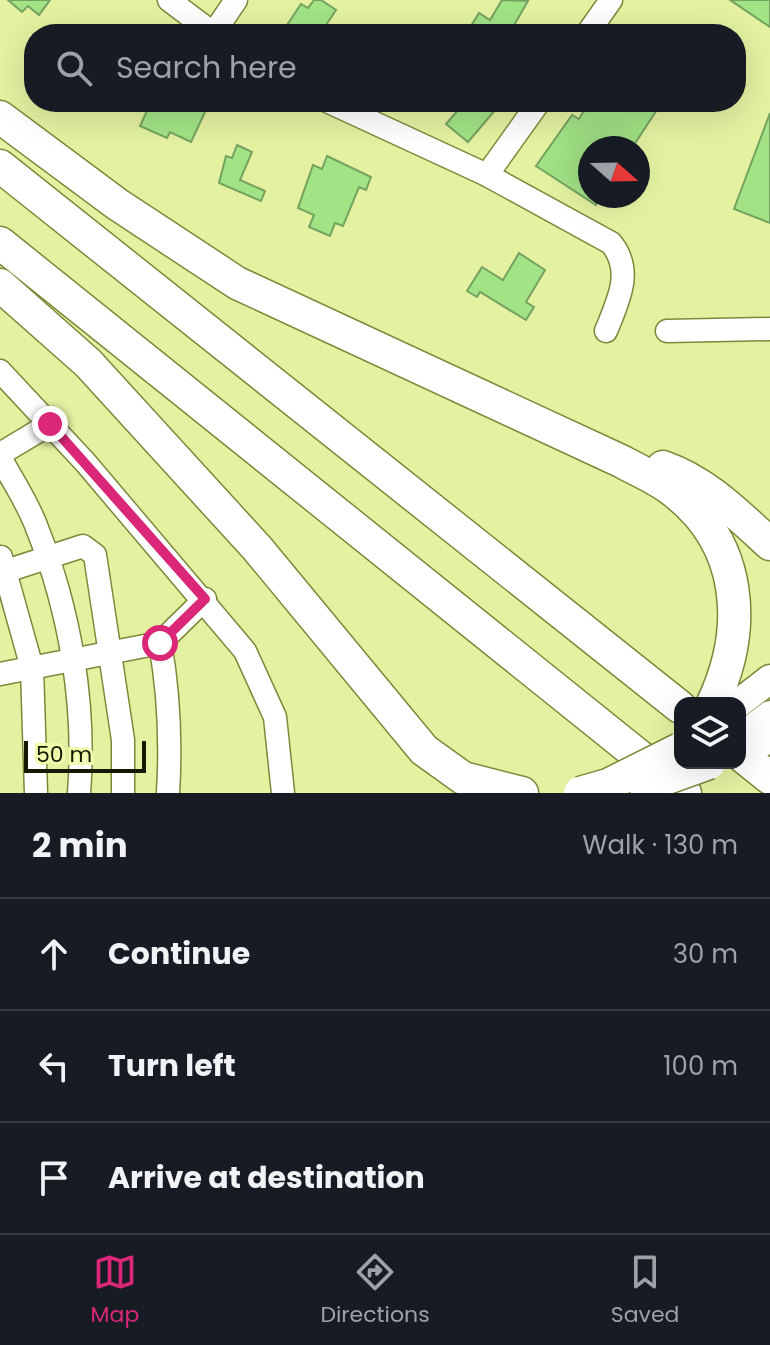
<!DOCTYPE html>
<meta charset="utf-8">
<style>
:root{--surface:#171b24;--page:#20242c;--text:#f1f3f6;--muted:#9ea1a6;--line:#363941;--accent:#db2777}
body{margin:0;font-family:Poppins,sans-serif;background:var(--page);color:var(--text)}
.controls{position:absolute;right:24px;bottom:24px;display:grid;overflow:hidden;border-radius:16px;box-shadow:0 8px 32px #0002}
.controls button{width:72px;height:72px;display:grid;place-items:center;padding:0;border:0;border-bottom:2px solid var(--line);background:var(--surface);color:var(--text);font:40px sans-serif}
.compass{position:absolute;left:578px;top:136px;width:72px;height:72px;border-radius:50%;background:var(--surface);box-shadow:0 8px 32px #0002;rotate:110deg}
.scale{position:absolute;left:24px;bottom:20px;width:122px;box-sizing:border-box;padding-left:8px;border:4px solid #161900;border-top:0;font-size:22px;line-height:28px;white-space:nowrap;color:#161900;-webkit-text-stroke:6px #f0ffae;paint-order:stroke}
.stop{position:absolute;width:24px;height:24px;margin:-18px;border:6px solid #db2777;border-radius:50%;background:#fff}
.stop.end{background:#db2777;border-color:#fff;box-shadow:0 2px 8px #0008}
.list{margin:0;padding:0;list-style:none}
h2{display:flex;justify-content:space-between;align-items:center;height:104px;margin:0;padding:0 32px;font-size:34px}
h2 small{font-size:26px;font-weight:400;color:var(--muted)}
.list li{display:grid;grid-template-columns:52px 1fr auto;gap:24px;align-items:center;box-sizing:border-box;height:112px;padding:0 32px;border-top:2px solid var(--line)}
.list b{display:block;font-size:30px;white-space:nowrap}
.list em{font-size:26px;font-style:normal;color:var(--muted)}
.icon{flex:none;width:44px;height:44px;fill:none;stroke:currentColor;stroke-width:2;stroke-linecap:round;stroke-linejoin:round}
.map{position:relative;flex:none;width:770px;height:793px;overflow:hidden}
.search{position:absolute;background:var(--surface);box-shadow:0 8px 32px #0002;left:24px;right:24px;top:24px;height:88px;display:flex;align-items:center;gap:20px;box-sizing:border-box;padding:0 28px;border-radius:32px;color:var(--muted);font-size:30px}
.sheet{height:440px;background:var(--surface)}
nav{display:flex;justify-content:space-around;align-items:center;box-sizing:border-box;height:112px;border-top:2px solid var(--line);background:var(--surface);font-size:22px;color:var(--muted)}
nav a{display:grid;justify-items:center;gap:4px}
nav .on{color:var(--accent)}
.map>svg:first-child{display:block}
.building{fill:#a2e386;stroke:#75a261;stroke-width:2}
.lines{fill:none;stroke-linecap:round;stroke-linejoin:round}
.minor-casing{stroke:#7c883a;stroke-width:25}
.major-casing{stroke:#7c883a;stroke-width:31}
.highway-casing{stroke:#7c883a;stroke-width:35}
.minor{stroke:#fff;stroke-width:22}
.major{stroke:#fff;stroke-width:28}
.highway{stroke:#fff;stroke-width:32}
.highway-bridge-casing{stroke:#7c883a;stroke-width:35;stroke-linecap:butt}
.highway-bridge{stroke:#fff;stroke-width:32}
.route{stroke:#db2777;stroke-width:10}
</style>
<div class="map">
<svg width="770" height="793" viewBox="0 0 770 793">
<rect width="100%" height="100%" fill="#e3f1a1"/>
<!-- building -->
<g class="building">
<path d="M8 0H50L39 15 28 6 22 12Z"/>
<path d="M314 0H321L336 10 320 34H281L301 4 308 8Z"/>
<path d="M502 0 528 1 509 34H466L479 13 490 20Z"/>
<path d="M730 0H770V27Z"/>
<path d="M151 102H190L206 110 191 142 170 132 167 138 140 126Z"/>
<path d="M465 102H502L468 142 446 124Z"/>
<path d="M589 102H662L632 148H590V196H601L596 205 536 166 572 115 579 119Z"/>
<path d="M770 113V223L734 209Z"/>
<path d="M237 145 252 152 240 180 265 191 261 201 219 183 226 156 232 158Z"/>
<path d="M327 156 371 177 366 190 359 187 343 226 335 223 330 236 309 227 314 215 298 208 313 165 322 169Z"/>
<path d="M519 253 545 270 526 302 534 307 526 320 480 292 477 297 467 291 482 267 503 280Z"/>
</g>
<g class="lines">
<defs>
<g id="minor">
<path d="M169 0 214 34"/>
<path d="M213 34 236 0"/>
<path d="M587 34 611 0"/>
<path d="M329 102 487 175 611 243C634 271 618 301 606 331"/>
<path d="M487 175 539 102"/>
<path d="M667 331 770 329"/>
<path d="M0 371 85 462 245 651 275 717 283 793"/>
<path d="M0 454 50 424"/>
<path d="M0 457C12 480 28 503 37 528 70 611 86 704 79 793"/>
<path d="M1 557 32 668 36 793"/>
<path d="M0 573 83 546 95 555 123 740V793"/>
<path d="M160 643C169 693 171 743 168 793"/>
<path d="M0 674 160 643 205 599"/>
</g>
<g id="major">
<path d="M739 703 770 679"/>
<path d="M740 738 770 715"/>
</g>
<g id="highway">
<path d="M0 117 117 204 237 283 623 462C639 471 658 479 672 490 743 543 748 628 713 703"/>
<path d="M0 166 680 707"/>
<path d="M0 243 685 793"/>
<path d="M0 285 88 363 257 548 424 750 463 778 522 793"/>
<path d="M663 467C706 482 737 514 770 544"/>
<path d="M740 749 770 737"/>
<path d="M740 754 770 778"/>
</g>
</defs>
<!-- minor casing -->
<use href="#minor" class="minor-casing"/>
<!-- major casing -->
<use href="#major" class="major-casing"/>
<!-- highway casing -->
<use href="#highway" class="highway-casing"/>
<!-- minor -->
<use href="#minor" class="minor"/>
<!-- major -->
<use href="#major" class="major"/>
<!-- highway -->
<use href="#highway" class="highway"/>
<defs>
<g id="highway-bridge">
<path d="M645 786 709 763"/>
<path d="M580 793 608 785 680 749"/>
</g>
</defs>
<!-- highway-bridge casing -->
<use href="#highway-bridge" class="highway-bridge-casing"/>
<!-- highway-bridge -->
<use href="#highway-bridge" class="highway-bridge"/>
</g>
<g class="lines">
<!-- route -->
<path class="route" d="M50 424 205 599 160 643"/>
</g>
</svg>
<div class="controls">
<button><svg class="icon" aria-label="layers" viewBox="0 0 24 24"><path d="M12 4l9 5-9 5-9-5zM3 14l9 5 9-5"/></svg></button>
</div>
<svg class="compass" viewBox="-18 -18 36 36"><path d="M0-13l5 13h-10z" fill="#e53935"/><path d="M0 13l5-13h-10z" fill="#9ea1a6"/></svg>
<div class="scale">50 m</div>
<div class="stop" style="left:160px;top:643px"></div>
<div class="stop end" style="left:50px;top:424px"></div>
<div class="search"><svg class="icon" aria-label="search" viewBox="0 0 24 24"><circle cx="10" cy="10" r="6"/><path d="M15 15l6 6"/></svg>Search here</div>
</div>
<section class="sheet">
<h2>2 min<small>Walk · 130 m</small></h2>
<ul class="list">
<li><svg class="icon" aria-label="ahead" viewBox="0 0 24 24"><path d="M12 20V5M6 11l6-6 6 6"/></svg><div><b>Continue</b></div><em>30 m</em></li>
<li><svg class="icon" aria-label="left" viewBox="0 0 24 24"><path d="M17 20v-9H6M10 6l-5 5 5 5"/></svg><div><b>Turn left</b></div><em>100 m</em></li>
<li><svg class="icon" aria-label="arrive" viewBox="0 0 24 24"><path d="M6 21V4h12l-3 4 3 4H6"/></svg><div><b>Arrive at destination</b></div></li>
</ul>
</section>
<nav>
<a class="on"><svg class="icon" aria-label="map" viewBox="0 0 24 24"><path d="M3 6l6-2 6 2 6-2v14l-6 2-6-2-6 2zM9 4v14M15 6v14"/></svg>Map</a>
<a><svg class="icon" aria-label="directions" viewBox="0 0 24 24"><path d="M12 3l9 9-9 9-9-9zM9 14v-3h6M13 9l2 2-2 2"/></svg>Directions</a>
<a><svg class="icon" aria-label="saved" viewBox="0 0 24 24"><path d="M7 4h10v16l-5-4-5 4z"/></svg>Saved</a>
</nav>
